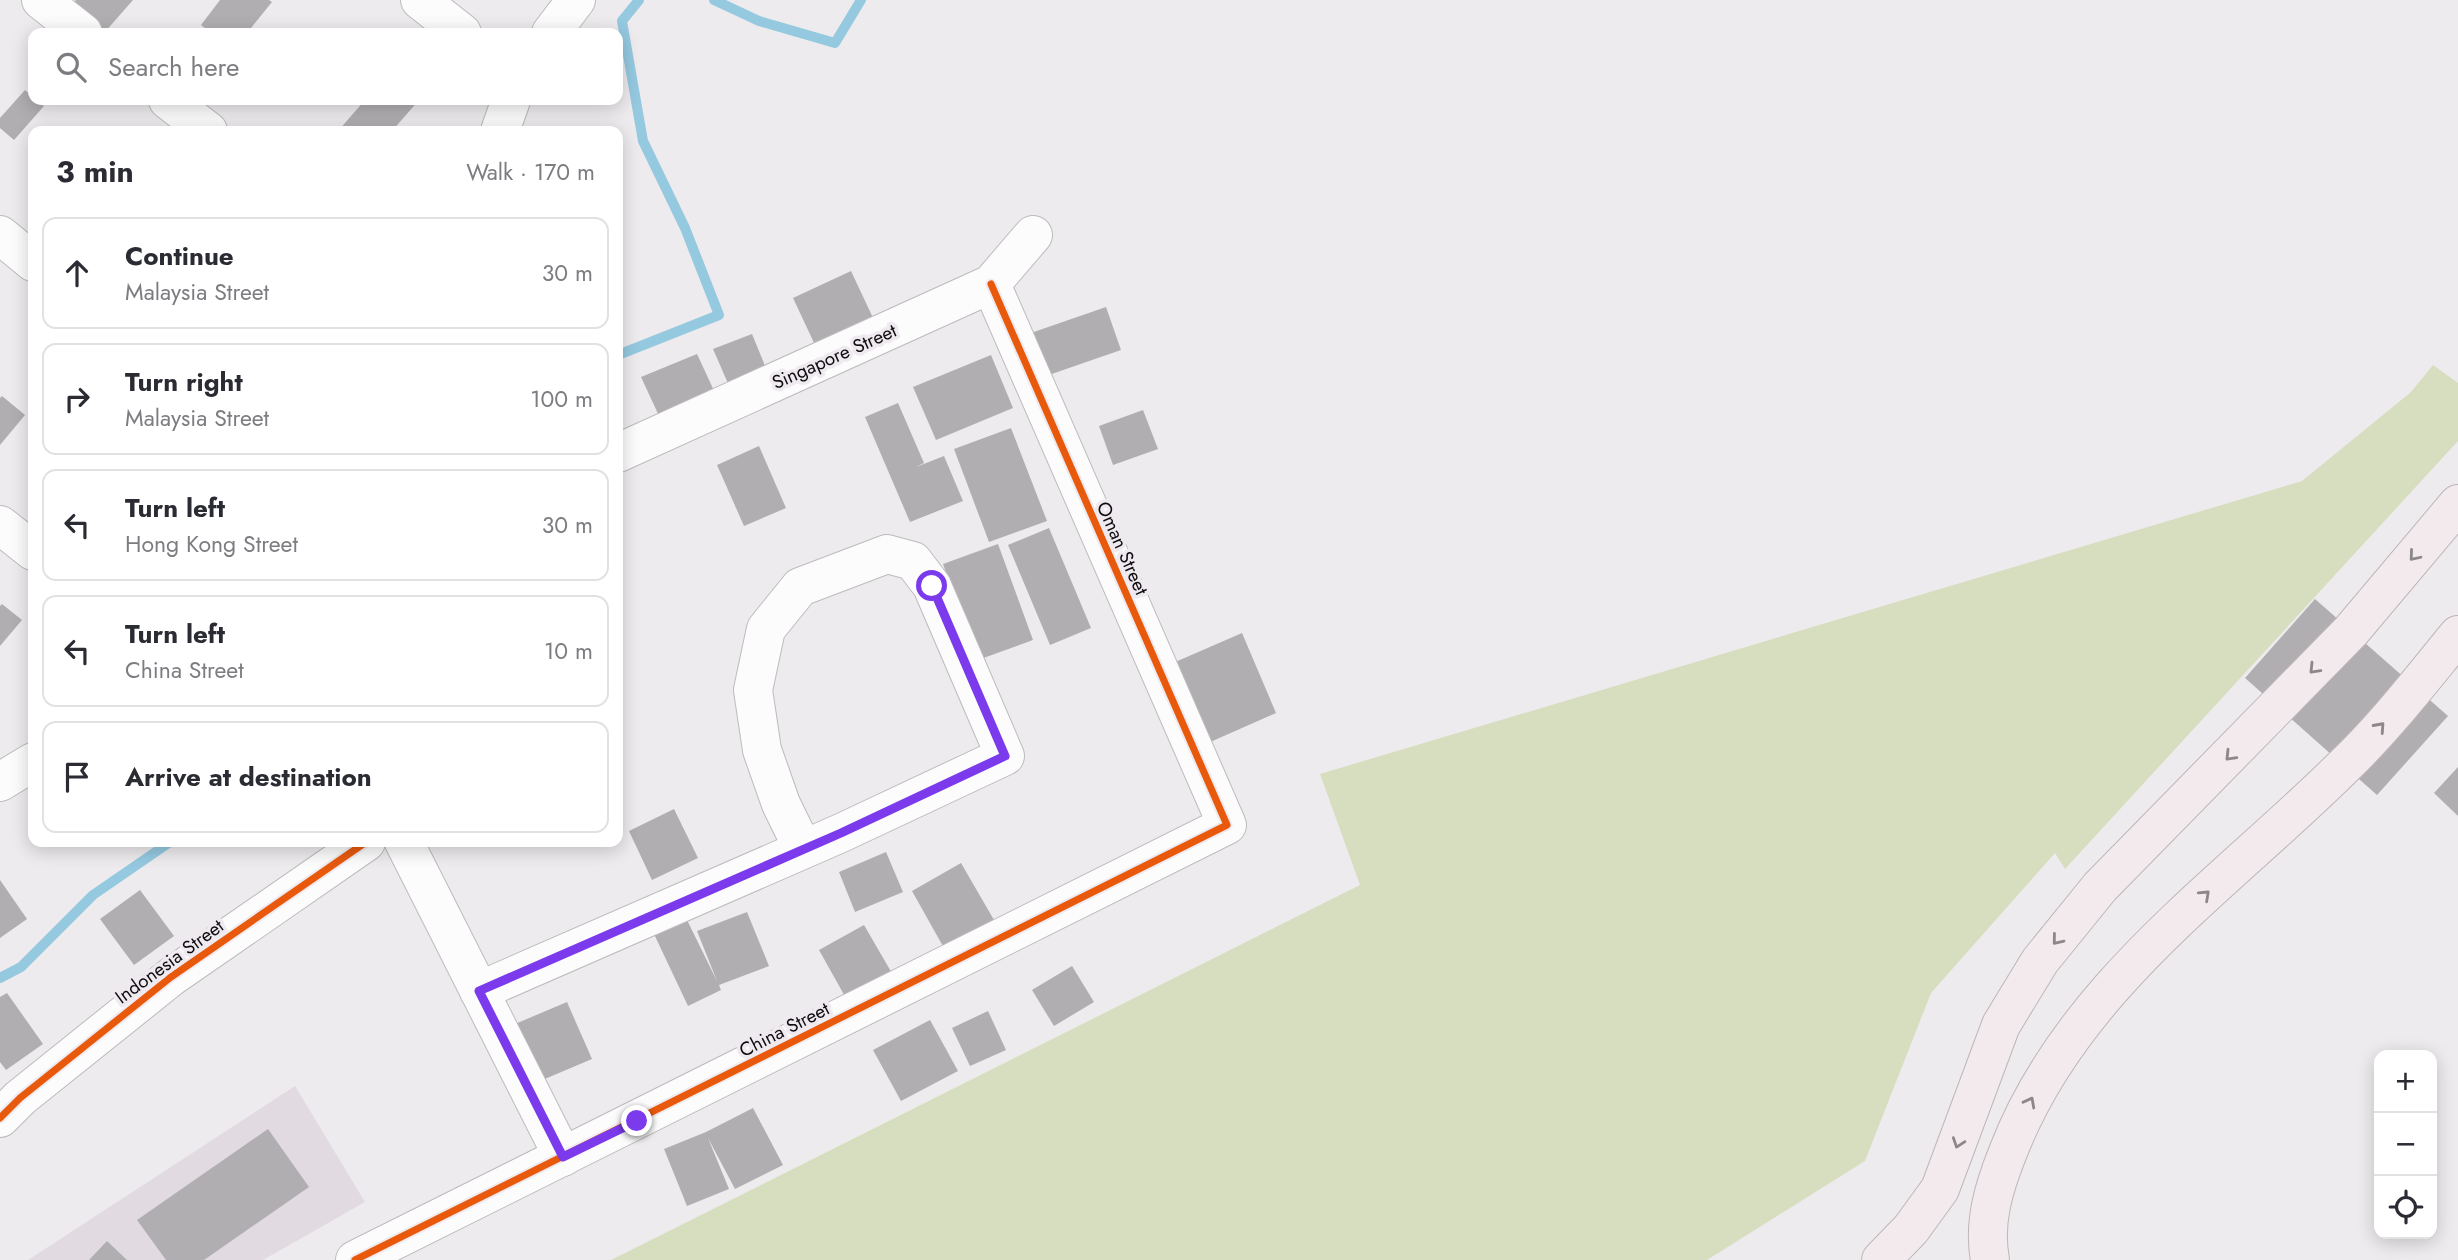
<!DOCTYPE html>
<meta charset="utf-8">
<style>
:root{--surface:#fff;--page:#f7f7f7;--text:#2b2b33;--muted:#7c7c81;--line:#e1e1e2}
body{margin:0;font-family:Jost,sans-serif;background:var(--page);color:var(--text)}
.controls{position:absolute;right:21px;bottom:21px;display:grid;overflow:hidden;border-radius:14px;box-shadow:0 4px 18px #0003}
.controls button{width:63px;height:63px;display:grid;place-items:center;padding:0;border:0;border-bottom:2px solid var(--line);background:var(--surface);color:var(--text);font:35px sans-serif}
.stop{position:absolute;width:21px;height:21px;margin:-16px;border:5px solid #7c3aed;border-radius:50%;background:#fff}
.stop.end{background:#7c3aed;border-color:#fff;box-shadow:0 2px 7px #0008}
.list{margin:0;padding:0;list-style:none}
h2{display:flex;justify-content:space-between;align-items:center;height:91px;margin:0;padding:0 28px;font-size:30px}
h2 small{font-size:23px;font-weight:400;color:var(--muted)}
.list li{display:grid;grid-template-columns:46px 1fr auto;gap:21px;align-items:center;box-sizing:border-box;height:112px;margin:0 14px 14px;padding:0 14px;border:2px solid var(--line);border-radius:14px}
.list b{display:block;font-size:26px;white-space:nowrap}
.list p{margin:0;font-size:23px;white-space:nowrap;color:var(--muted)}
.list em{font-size:23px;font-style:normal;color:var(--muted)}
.icon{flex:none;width:38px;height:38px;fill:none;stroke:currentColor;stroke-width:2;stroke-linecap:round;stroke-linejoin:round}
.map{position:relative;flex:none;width:2458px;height:1260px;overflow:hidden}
.search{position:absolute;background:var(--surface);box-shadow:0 4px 18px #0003;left:28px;top:28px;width:595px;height:77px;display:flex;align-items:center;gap:18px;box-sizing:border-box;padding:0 24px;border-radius:14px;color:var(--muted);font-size:26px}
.panel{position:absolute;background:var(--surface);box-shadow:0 4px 18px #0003;left:28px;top:126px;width:595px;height:721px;border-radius:14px}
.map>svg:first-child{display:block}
.built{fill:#e1dae1}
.green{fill:#d7debf}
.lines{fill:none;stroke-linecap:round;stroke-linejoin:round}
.stream{stroke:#95c9e0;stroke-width:10}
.building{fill:#b1aeb1}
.minor-casing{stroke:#bdbbbd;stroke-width:40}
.highway-casing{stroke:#bfb5b8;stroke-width:40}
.minor{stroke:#fcfcfc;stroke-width:38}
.highway{stroke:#f2eaec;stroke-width:38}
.cycleway-casing{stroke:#efeaef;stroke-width:11}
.cycleway{stroke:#e8590c;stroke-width:7}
.oneway{stroke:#8c8789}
.route{stroke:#7c3aed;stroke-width:9}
.labels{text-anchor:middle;stroke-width:7;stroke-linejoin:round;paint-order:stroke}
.street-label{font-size:19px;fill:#0f0e0f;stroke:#efeaef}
</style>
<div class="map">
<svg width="2458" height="1260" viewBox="0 0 2458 1260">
<rect width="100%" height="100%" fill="#eeebee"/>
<!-- built -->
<path class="built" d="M295 1086 365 1202 263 1260H28Z"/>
<!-- green -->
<path class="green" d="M2433 365 2458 383V441L2065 869 2055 853 1931 993 1865 1161 1707 1260H611L1360 885 1320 774 2302 481 2411 392Z"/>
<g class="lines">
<!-- stream -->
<g class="stream">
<path d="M714 0 759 21 835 43 861 0"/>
<path d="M618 355 719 315 685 228 643 141 622 21 639 0"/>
<path d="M0 978 21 967 93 895 170 842"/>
</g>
</g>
<!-- building -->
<g class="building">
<path d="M76 0H133L104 33H92L66 11Z"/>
<path d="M220 0H269L272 2 247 33H211L201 25Z"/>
<path d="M25 90 33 97V100L44 106 14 140 0 128V118Z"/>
<path d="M365 100H419L392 131H338Z"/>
<path d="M851 271 874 320 816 347 793 298Z"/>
<path d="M1106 307 1121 350 1043 377 1028 334Z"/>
<path d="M752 334 768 373 730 388 713 349Z"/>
<path d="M697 354 716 395 660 418 641 377Z"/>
<path d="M991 355 1013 408 936 440 913 387Z"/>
<path d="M2 396 25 415 0 445V398Z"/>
<path d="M898 403 924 463 916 467 944 456 963 501 910 522 865 417Z"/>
<path d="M1143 410 1158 449 1113 465 1099 426Z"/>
<path d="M1011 428 1047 521 989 542 954 449Z"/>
<path d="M759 446 786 508 744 526 717 465Z"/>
<path d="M1049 528 1091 628 1050 645 1008 545Z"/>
<path d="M998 544 1033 640 978 660 943 564Z"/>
<path d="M2315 599 2448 716 2377 795 2245 678Z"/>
<path d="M2 604 22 620 0 646V606Z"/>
<path d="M1242 633 1276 713 1208 743 1173 663Z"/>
<path d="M2458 767V816L2434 793Z"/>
<path d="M674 809 698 858 652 880 629 831Z"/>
<path d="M886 852 903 892 855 912 839 872Z"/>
<path d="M961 863 994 920 944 948 912 891Z"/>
<path d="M0 880 27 919 0 938Z"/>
<path d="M140 890 174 936 134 965 100 919Z"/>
<path d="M747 912 769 966 719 985 721 990 688 1006 654 934 686 918 717 981 697 931Z"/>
<path d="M864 925 893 975 847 1000 819 950Z"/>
<path d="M1072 966 1094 1002 1054 1026 1032 990Z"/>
<path d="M7 993 43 1044 6 1070 0 1062V997Z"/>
<path d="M567 1002 592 1059 540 1081 515 1024Z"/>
<path d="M988 1011 1006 1050 970 1066 952 1028Z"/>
<path d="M930 1020 958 1071 901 1101 873 1050Z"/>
<path d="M753 1108 783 1165 735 1189 708 1138 729 1189 687 1206 664 1149 706 1132Z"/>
<path d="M268 1129 309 1187 204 1260H166L137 1220Z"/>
<path d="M107 1241 127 1260H89Z"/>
</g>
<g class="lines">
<defs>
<g id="minor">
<path d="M41 0 83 33"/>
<path d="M420 0 462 33"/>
<path d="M551 33 576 0"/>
<path d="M168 100 208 131"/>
<path d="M500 131 511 100"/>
<path d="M0 235 33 262"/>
<path d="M618 453 991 284 1033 235"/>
<path d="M0 525 33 551"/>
<path d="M0 782 33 762"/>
<path d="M404 842 563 1157"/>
<path d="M479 991 841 833 1005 756 932 586 913 561 887 554 800 587 766 629 753 690 762 750 781 804 803 849"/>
<path d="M0 1118 20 1098 171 977 366 842"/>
<path d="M355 1260 1227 825 991 284"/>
</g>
<g id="highway">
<path d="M1881 1260 1911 1229 1940 1189 2001 1025 2040 961 2100 887 2351 631 2458 504"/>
<path d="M1990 1260C1983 1222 1994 1187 2008 1152 2071 988 2223 886 2343 767 2385 727 2421 680 2458 635"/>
</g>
</defs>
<!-- minor casing -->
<use href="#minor" class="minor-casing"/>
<!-- highway casing -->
<use href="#highway" class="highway-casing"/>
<!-- minor -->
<use href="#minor" class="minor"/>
<!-- highway -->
<use href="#highway" class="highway"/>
<defs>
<g id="cycleway">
<path d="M0 1118 20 1098 171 977 366 842"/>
<path d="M355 1260 1227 825 991 284"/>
</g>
</defs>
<!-- cycleway casing -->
<use href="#cycleway" class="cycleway-casing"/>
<!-- cycleway -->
<use href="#cycleway" class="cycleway"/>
</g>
<!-- one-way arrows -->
<defs><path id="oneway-chevron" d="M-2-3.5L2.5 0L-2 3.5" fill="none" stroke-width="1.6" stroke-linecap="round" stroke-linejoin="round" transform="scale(1.75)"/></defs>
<g class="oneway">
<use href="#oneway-chevron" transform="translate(2414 556) rotate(130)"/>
<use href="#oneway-chevron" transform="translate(2314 669) rotate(134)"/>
<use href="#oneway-chevron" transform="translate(2380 727) rotate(-48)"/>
<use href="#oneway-chevron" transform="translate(2230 756) rotate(134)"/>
<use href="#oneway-chevron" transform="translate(2205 895) rotate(-43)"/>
<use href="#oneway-chevron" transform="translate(2057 940) rotate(129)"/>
<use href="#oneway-chevron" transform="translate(2030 1102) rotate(-62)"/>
<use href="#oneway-chevron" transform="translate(1958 1143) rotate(109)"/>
</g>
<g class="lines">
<!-- route -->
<path class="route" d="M637 1121 563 1157 479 991 841 833 1005 756 932 586"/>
</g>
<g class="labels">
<!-- street labels -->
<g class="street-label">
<text transform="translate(834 356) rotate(-24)" y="7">Singapore Street</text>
<text transform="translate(1123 548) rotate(66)" y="7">Oman Street</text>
<text transform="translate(169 961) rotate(-36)" y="7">Indonesia Street</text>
<text transform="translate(784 1029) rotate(-27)" y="7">China Street</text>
</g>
</g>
</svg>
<div class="controls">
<button>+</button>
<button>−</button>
<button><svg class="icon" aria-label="locate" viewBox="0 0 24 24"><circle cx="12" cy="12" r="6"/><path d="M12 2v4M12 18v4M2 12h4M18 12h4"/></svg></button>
</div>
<div class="stop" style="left:932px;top:586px"></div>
<div class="stop end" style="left:637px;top:1121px"></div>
<div class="search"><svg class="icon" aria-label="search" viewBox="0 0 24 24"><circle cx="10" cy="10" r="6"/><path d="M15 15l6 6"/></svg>Search here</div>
<section class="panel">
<h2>3 min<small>Walk · 170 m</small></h2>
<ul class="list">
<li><svg class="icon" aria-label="ahead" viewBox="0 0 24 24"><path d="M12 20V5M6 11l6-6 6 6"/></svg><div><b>Continue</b><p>Malaysia Street</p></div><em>30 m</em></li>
<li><svg class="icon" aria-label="right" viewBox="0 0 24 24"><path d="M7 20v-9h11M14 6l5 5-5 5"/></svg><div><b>Turn right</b><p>Malaysia Street</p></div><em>100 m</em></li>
<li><svg class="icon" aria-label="left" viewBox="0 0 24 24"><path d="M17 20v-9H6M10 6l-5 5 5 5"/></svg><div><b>Turn left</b><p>Hong Kong Street</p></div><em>30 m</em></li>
<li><svg class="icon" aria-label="left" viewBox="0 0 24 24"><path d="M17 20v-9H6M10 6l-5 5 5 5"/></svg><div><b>Turn left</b><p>China Street</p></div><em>10 m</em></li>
<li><svg class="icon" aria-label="arrive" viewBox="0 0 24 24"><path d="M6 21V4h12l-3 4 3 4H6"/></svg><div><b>Arrive at destination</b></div></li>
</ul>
</section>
</div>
